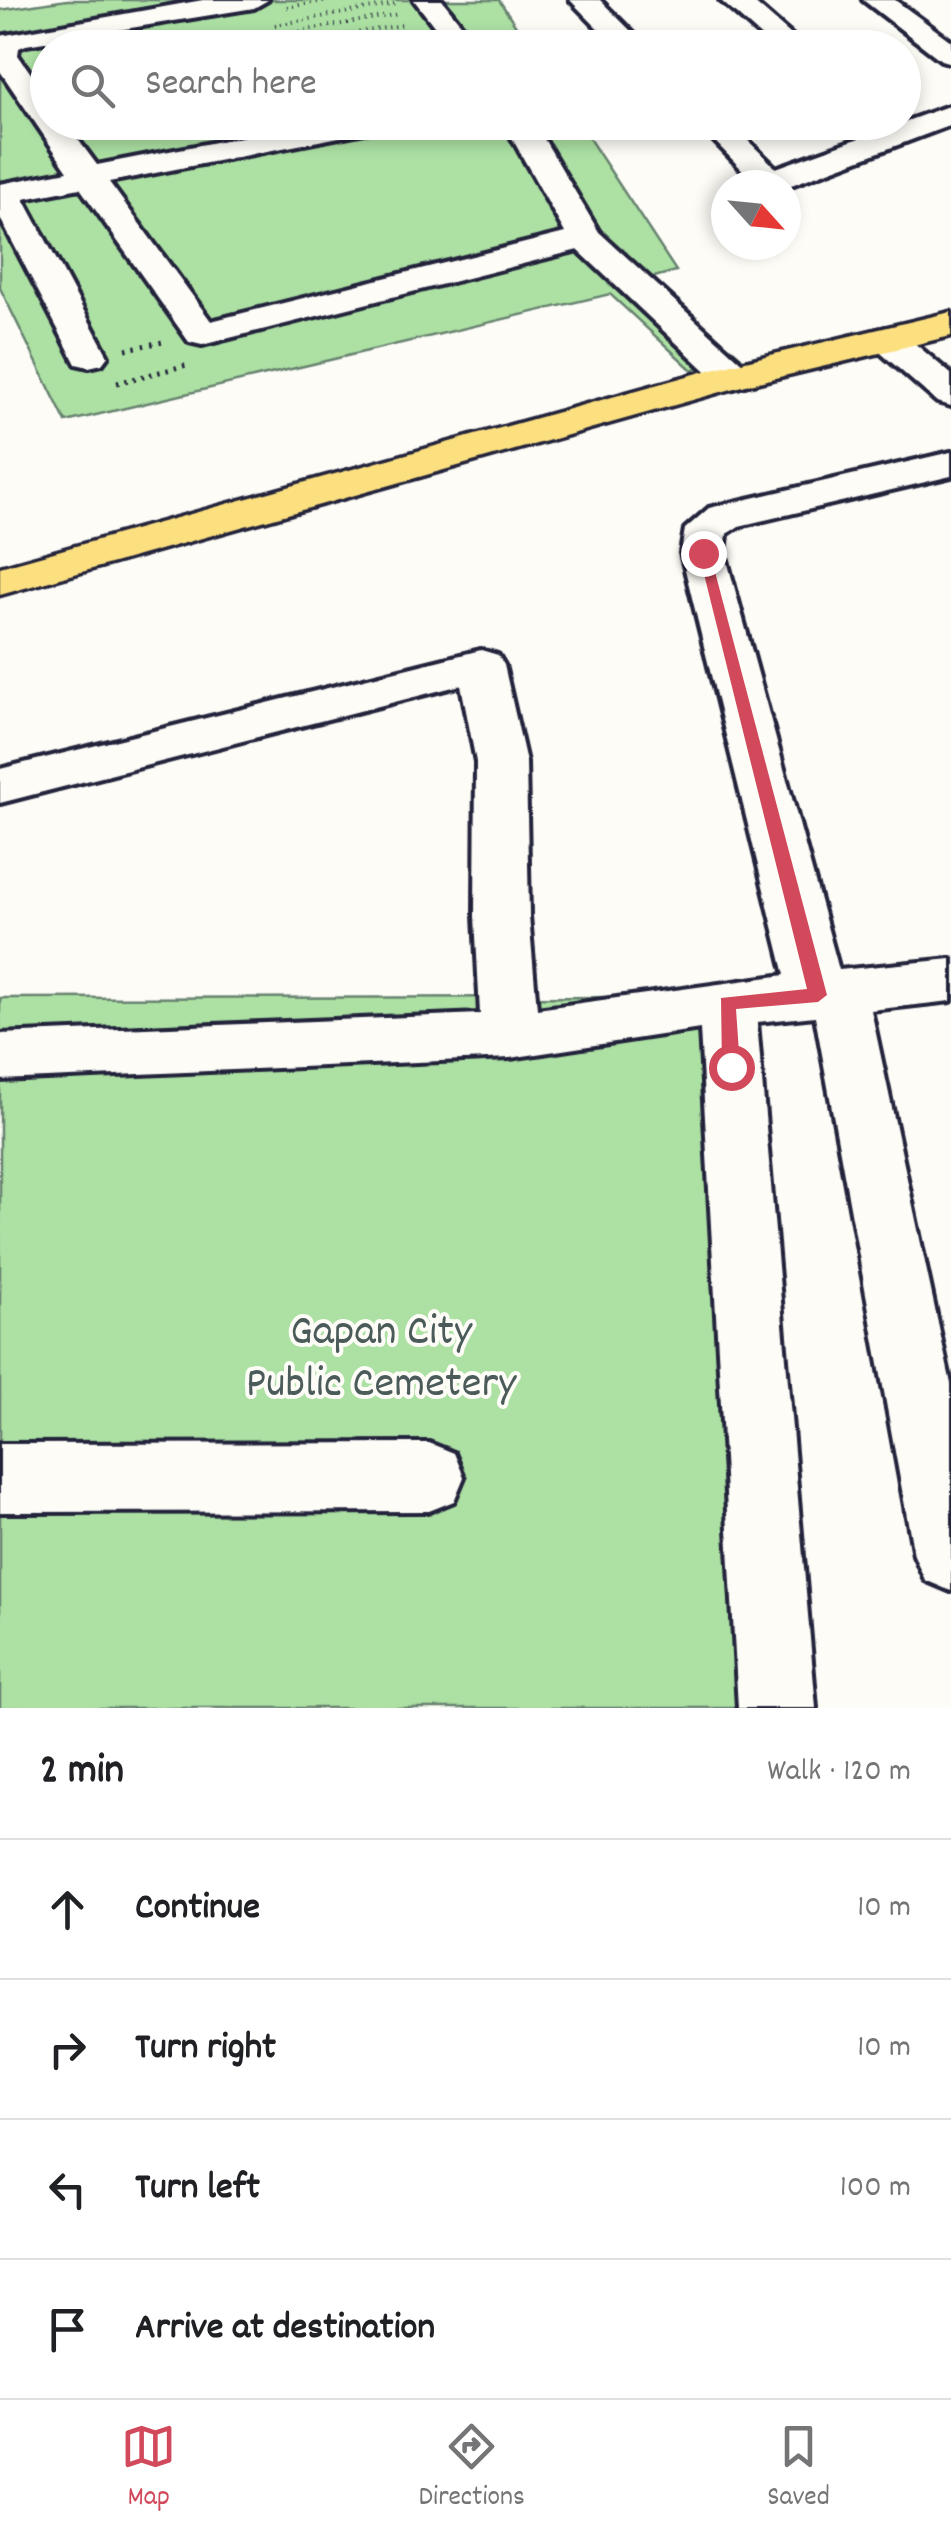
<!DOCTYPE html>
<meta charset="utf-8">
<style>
:root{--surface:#fff;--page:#f2f2f2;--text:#202124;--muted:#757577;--line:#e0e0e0;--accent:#d1495b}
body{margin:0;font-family:Dekko,sans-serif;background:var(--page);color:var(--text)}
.compass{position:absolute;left:711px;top:170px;width:90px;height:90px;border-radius:50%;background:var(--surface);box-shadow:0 5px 15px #0003;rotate:117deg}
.stop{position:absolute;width:30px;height:30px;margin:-22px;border:8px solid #d1495b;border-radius:50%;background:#fff}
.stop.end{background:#d1495b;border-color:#fff;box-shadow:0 2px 10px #0008}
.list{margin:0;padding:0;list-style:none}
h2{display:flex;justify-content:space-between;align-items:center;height:130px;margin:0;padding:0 40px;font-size:42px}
h2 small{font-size:32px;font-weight:400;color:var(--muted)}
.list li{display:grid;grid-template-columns:65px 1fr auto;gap:30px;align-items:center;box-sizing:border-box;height:140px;padding:0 40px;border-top:2px solid var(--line)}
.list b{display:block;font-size:38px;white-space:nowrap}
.list em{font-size:32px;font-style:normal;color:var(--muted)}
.icon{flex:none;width:55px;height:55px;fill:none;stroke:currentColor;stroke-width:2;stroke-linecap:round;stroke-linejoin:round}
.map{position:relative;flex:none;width:951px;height:1708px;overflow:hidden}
.search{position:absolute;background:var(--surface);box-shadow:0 5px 15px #0003;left:30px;right:30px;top:30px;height:110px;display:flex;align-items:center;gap:25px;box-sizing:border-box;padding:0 35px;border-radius:55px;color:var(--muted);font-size:38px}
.sheet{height:690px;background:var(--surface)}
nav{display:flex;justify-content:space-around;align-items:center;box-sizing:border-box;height:140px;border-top:2px solid var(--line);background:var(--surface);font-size:28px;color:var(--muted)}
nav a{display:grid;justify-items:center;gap:5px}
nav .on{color:var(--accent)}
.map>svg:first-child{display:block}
.green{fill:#ace1a3;stroke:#67826f;stroke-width:2.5}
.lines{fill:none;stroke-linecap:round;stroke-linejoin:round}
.minor-casing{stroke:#22223b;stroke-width:8}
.major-casing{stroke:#22223b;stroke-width:7}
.path-far1{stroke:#22223b;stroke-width:4;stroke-dasharray:1 5;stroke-linecap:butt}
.path{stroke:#22223b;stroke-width:5;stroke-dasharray:2.5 6;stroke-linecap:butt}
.minor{fill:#fdfcf7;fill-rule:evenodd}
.major{fill:#fce080;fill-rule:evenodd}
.route{fill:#d1495b}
.labels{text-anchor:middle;stroke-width:8;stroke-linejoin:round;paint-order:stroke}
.near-park-label{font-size:45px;fill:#4b5b5a;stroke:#fdfcf7}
</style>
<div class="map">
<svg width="951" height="1708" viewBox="0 0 951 1708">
<rect width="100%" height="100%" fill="#fdfcf7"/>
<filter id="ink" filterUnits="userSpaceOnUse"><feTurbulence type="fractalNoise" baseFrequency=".01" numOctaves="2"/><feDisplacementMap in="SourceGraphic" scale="20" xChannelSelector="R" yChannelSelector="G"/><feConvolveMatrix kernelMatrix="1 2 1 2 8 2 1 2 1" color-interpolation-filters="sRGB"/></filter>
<g filter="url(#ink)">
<!-- green -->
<g class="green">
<path d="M67 0H499L530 47 48 48V122L579 123 676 271 647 279 740 356 692 370 610 294 66 422 0 288V10Z"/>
<path d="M704 997 818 1708H0V998Z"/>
</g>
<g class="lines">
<defs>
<g id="minor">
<path d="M203 0H268L254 8 26 45 19 48 18 55 48 98V122H65L97 165 319 122H385L381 129 370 131 109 182 211 321 565 233 503 122H534L599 232 748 368 753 376 748 384 734 388 720 384 578 250 202 345 189 342 80 188 24 199 108 356 102 364 89 367 76 364 0 218V184L68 171 0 71V36Z"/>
<path d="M414 0H442L480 48H451Z"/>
<path d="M570 0H600L648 48H617Z"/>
<path d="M720 0H751L806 48H774Z"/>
<path d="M863 0H895L951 41V63L941 60Z"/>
<path d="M951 105V125L786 187 757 185 696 122H729L776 168Z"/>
<path d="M887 328 900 331 951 374V406L937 402 874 347 868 339 874 331Z"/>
<path d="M951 452V476L739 526 727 534 725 553 839 970 951 959V1001L871 1010 951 1384V1591L925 1580 914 1555 815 1016 757 1022 816 1708H738L700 1029 510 1058 0 1080V1034L480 1014 475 916 476 762 461 685 0 803V769L481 650 498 655 504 665 526 762 529 916 537 1009 785 975 681 553 685 529 709 508Z"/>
<path d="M429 1443 454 1453 464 1477 454 1501 429 1511 0 1512V1444Z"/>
</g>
<path id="major" d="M951 312V336L746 385 0 595V567L720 367Z"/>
</defs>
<!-- minor casing -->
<use href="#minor" class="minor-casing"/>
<!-- major casing -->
<use href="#major" class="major-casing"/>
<!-- path-far1 -->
<g class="path-far1">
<path d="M287 7 330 0"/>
<path d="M275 25 396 4"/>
<path d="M205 48 399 14"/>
<path d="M264 48 403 25"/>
<path d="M335 48 410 35"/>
</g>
<!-- path -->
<g class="path">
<path d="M126 349 163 342"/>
<path d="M117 383 187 365"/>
</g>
<!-- minor -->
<use href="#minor" class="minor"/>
<!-- major -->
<use href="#major" class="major"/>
</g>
</g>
<!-- route -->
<path class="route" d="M698 550 710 553 827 995 818 1002 736 1009 740 1067 731 1074 722 1067 721 998 807 989Z"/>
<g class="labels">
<!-- near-park labels -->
<g class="near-park-label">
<text x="381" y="1343">Gapan City<tspan x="381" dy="52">Public Cemetery</tspan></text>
</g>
</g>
</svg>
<svg class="compass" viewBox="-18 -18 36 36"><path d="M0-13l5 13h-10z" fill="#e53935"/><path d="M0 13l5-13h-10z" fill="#757577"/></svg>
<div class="stop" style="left:731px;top:1067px"></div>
<div class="stop end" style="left:703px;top:553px"></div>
<div class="search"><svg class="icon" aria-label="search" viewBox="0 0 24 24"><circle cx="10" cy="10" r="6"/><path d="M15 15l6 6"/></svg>Search here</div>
</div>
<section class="sheet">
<h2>2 min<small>Walk · 120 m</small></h2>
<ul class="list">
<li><svg class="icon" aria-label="ahead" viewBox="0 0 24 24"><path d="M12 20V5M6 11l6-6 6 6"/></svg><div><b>Continue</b></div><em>10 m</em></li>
<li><svg class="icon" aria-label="right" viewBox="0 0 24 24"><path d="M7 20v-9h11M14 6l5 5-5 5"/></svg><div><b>Turn right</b></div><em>10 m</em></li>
<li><svg class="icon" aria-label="left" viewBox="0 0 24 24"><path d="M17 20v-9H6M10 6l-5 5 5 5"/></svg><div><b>Turn left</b></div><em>100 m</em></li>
<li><svg class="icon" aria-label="arrive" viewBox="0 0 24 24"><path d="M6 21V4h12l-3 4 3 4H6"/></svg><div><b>Arrive at destination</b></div></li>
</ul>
</section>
<nav>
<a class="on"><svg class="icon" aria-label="map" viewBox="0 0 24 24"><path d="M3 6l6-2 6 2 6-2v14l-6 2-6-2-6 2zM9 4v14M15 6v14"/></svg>Map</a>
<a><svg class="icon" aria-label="directions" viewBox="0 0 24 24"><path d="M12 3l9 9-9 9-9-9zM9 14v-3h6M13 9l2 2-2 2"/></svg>Directions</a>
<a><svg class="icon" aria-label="saved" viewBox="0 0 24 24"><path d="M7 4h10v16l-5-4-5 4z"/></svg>Saved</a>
</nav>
